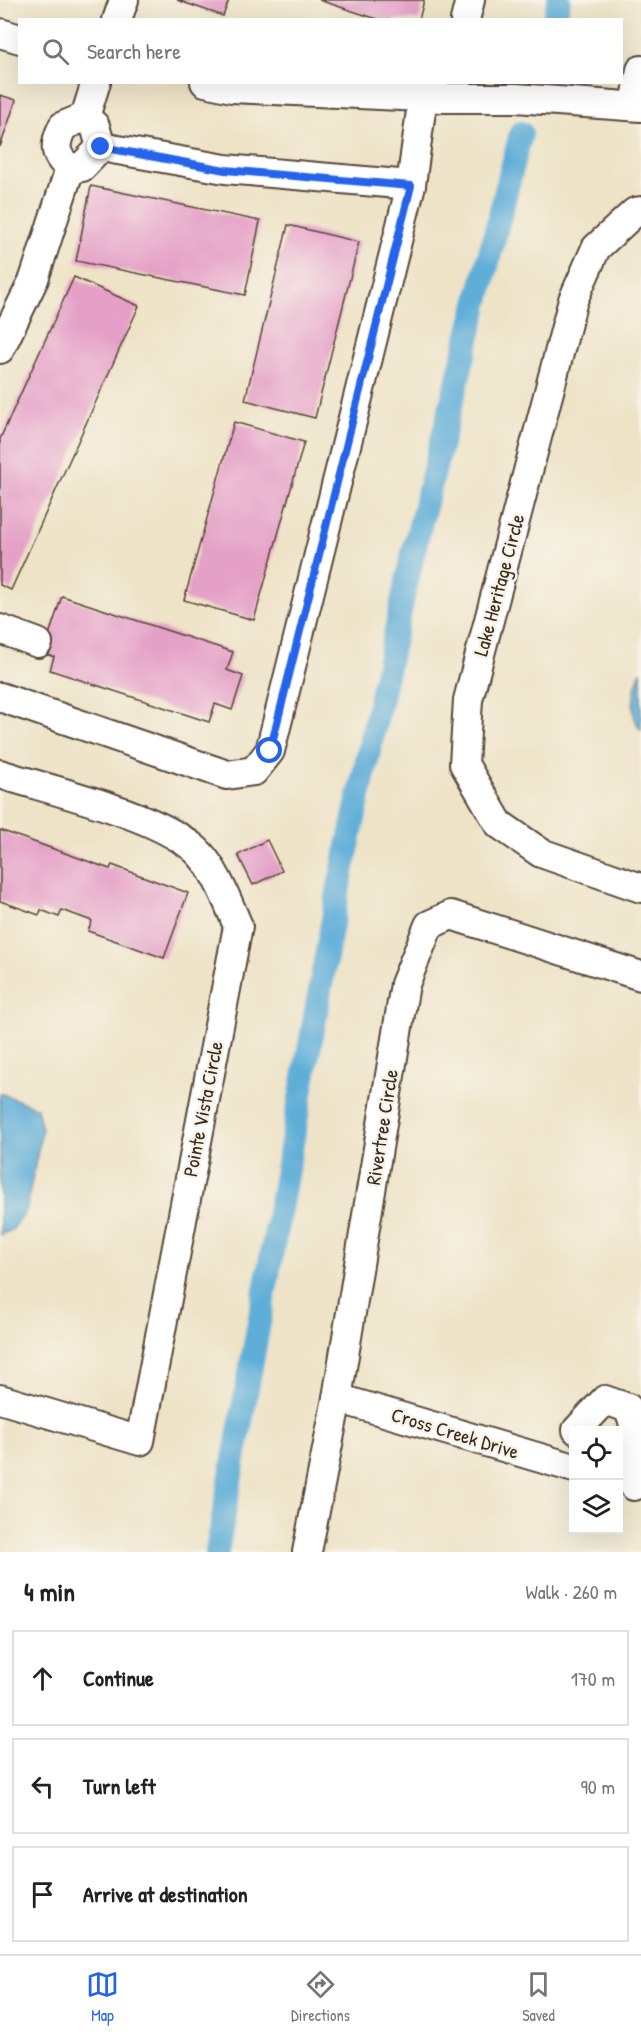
<!DOCTYPE html>
<meta charset="utf-8">
<style>
:root{--surface:#fff;--page:#f2f2f2;--text:#222;--muted:#767676;--line:#e0e0e0;--accent:#2563eb}
body{margin:0;font-family:"Patrick Hand",sans-serif;background:var(--page);color:var(--text)}
.controls{position:absolute;right:18px;bottom:18px;display:grid;overflow:hidden;border-radius:0px;box-shadow:0 6px 24px #0002}
.controls button{width:54px;height:54px;display:grid;place-items:center;padding:0;border:0;border-bottom:2px solid var(--line);background:var(--surface);color:var(--text);font:30px sans-serif}
.stop{position:absolute;width:18px;height:18px;margin:-14px;border:4px solid #2563eb;border-radius:50%;background:#fff}
.stop.end{background:#2563eb;border-color:#fff;box-shadow:0 2px 6px #0008}
.list{margin:0;padding:0;list-style:none}
h2{display:flex;justify-content:space-between;align-items:center;height:78px;margin:0;padding:0 24px;font-size:26px}
h2 small{font-size:20px;font-weight:400;color:var(--muted)}
.list li{display:grid;grid-template-columns:39px 1fr auto;gap:18px;align-items:center;box-sizing:border-box;height:96px;margin:0 12px 12px;padding:0 12px;border:2px solid var(--line);border-radius:0px}
.list b{display:block;font-size:22px;white-space:nowrap}
.list em{font-size:20px;font-style:normal;color:var(--muted)}
.icon{flex:none;width:33px;height:33px;fill:none;stroke:currentColor;stroke-width:2;stroke-linecap:round;stroke-linejoin:round}
.map{position:relative;flex:none;width:641px;height:1552px;overflow:hidden}
.search{position:absolute;background:var(--surface);box-shadow:0 6px 24px #0002;left:18px;right:18px;top:18px;height:66px;display:flex;align-items:center;gap:15px;box-sizing:border-box;padding:0 21px;border-radius:0px;color:var(--muted);font-size:22px}
.sheet{height:402px;background:var(--surface)}
nav{display:flex;justify-content:space-around;align-items:center;box-sizing:border-box;height:84px;border-top:2px solid var(--line);background:var(--surface);font-size:16px;color:var(--muted)}
nav a{display:grid;justify-items:center;gap:3px}
nav .on{color:var(--accent)}
.map>svg:first-child{display:block}
.water{fill:#5eaed8;stroke:#4c6c7b;stroke-width:1.5}
.lines{fill:none;stroke-linecap:round;stroke-linejoin:round}
.canal{stroke:#5eaed8;stroke-width:24}
.building{fill:#e5a0c7}
.minor-casing{stroke:#564637;stroke-width:32}
.minor{stroke:#fff;stroke-width:28}
.route{stroke:#2563eb;stroke-width:8}
.labels{text-anchor:middle;stroke-width:5;stroke-linejoin:round;paint-order:stroke}
.street-label{font-size:20px;fill:#3b2a1e;stroke:#f7f3e8}
</style>
<div class="map">
<svg width="641" height="1552" viewBox="0 0 641 1552">
<rect width="100%" height="100%" fill="#f7f3e8"/>
<filter id="ink" filterUnits="userSpaceOnUse"><feTurbulence type="fractalNoise" baseFrequency=".0167" numOctaves="2"/><feDisplacementMap in="SourceGraphic" scale="12" xChannelSelector="R" yChannelSelector="G"/><feConvolveMatrix kernelMatrix="1 2 1 2 8 2 1 2 1" color-interpolation-filters="sRGB"/></filter>
<filter id="wash" filterUnits="userSpaceOnUse"><feTurbulence type="fractalNoise" baseFrequency=".008" numOctaves="4" result="noise"/><feDisplacementMap in="SourceGraphic" scale="24" xChannelSelector="R" yChannelSelector="G"/><feGaussianBlur stdDeviation="1.35" result="paint"/><feColorMatrix in="noise" values="0 0 0 0 0 0 0 0 0 0 0 0 0 0 0 0 0 1.4 0 .05"/><feComposite in="paint" operator="in"/></filter>
<g filter="url(#wash)">
<rect width="100%" height="100%" fill="#eee3c7"/>
<!-- water -->
<g class="water">
<path d="M641 671V730C628 715 634 687 641 671Z"/>
<path d="M0 1093 37 1108 42 1130 26 1211 12 1230 0 1235Z"/>
</g>
<g class="lines">
<!-- canal -->
<g class="canal">
<path d="M554 20 559 0"/>
<path d="M217 1552 339 886 413 553 521 133"/>
</g>
</g>
<g id="blocks">
<!-- building -->
<g class="building">
<path d="M177 0H229L223 16Z"/>
<path d="M319 0H424L419 20H380Z"/>
<path d="M0 95 16 100 0 147Z"/>
<path d="M91 186 260 221 245 295 76 261Z"/>
<path d="M288 225 359 242 315 418 245 400Z"/>
<path d="M74 277 139 306 11 590 0 585V439Z"/>
<path d="M234 422 304 442 254 620 184 600Z"/>
<path d="M62 596 233 652 227 670 243 676 232 710 215 704 209 722 50 670 54 657 43 653Z"/>
<path d="M0 830 110 869 112 865 188 893 164 958 88 931 92 921 62 910 59 917 41 910 39 915 0 901Z"/>
<path d="M267 840 282 871 253 885 238 855Z"/>
</g>
</g>
</g>
<g filter="url(#ink)">
<use href="#blocks" fill-opacity="0" stroke="#564637" stroke-width="1.5"/>
<g class="lines">
<defs>
<g id="minor">
<path d="M117 20 124 0"/>
<path d="M465 20 470 0"/>
<path d="M0 33 20 39"/>
<path d="M205 82 232 88 443 98H516L641 107"/>
<path d="M635 106 641 70"/>
<path d="M85 117 95 126 101 147 82 167 70 168C53 155 54 144 63 126Z"/>
<path d="M85 117 96 82"/>
<path d="M101 147 225 169 411 185"/>
<path d="M641 211 635 212 596 248 573 300 468 700 464 764 499 824 541 853 641 888"/>
<path d="M0 349 34 279 70 168"/>
<path d="M0 629 38 643"/>
<path d="M0 697 227 775 254 771 270 751 411 185 423 96"/>
<path d="M0 774C53 791 156 814 196 850 215 867 228 903 238 926L140 1441 0 1399"/>
<path d="M337 1398 574 1468"/>
<path d="M577 1430 605 1400 628 1408 636 1429 634 1486"/>
<path d="M307 1552 337 1398 405 984 429 925 451 915 641 976"/>
</g>
</defs>
<!-- minor casing -->
<use href="#minor" class="minor-casing"/>
<!-- minor -->
<use href="#minor" class="minor"/>
</g>
</g>
<g class="lines" filter="url(#ink)">
<!-- route -->
<path class="route" d="M101 147 225 170 411 186 270 751"/>
</g>
<g class="labels">
<!-- street labels -->
<g class="street-label">
<text transform="translate(499 585) rotate(-75)" y="7">Lake Heritage Circle</text>
<text transform="translate(203 1109) rotate(-79)" y="7">Pointe Vista Circle</text>
<text transform="translate(382 1127) rotate(-81)" y="7">Rivertree Circle</text>
<text transform="translate(455 1433) rotate(17)" y="7">Cross Creek Drive</text>
</g>
</g>
</svg>
<div class="controls">
<button><svg class="icon" aria-label="locate" viewBox="0 0 24 24"><circle cx="12" cy="12" r="6"/><path d="M12 2v4M12 18v4M2 12h4M18 12h4"/></svg></button>
<button><svg class="icon" aria-label="layers" viewBox="0 0 24 24"><path d="M12 4l9 5-9 5-9-5zM3 14l9 5 9-5"/></svg></button>
</div>
<div class="stop" style="left:270px;top:751px"></div>
<div class="stop end" style="left:101px;top:147px"></div>
<div class="search"><svg class="icon" aria-label="search" viewBox="0 0 24 24"><circle cx="10" cy="10" r="6"/><path d="M15 15l6 6"/></svg>Search here</div>
</div>
<section class="sheet">
<h2>4 min<small>Walk · 260 m</small></h2>
<ul class="list">
<li><svg class="icon" aria-label="ahead" viewBox="0 0 24 24"><path d="M12 20V5M6 11l6-6 6 6"/></svg><div><b>Continue</b></div><em>170 m</em></li>
<li><svg class="icon" aria-label="left" viewBox="0 0 24 24"><path d="M17 20v-9H6M10 6l-5 5 5 5"/></svg><div><b>Turn left</b></div><em>90 m</em></li>
<li><svg class="icon" aria-label="arrive" viewBox="0 0 24 24"><path d="M6 21V4h12l-3 4 3 4H6"/></svg><div><b>Arrive at destination</b></div></li>
</ul>
</section>
<nav>
<a class="on"><svg class="icon" aria-label="map" viewBox="0 0 24 24"><path d="M3 6l6-2 6 2 6-2v14l-6 2-6-2-6 2zM9 4v14M15 6v14"/></svg>Map</a>
<a><svg class="icon" aria-label="directions" viewBox="0 0 24 24"><path d="M12 3l9 9-9 9-9-9zM9 14v-3h6M13 9l2 2-2 2"/></svg>Directions</a>
<a><svg class="icon" aria-label="saved" viewBox="0 0 24 24"><path d="M7 4h10v16l-5-4-5 4z"/></svg>Saved</a>
</nav>
